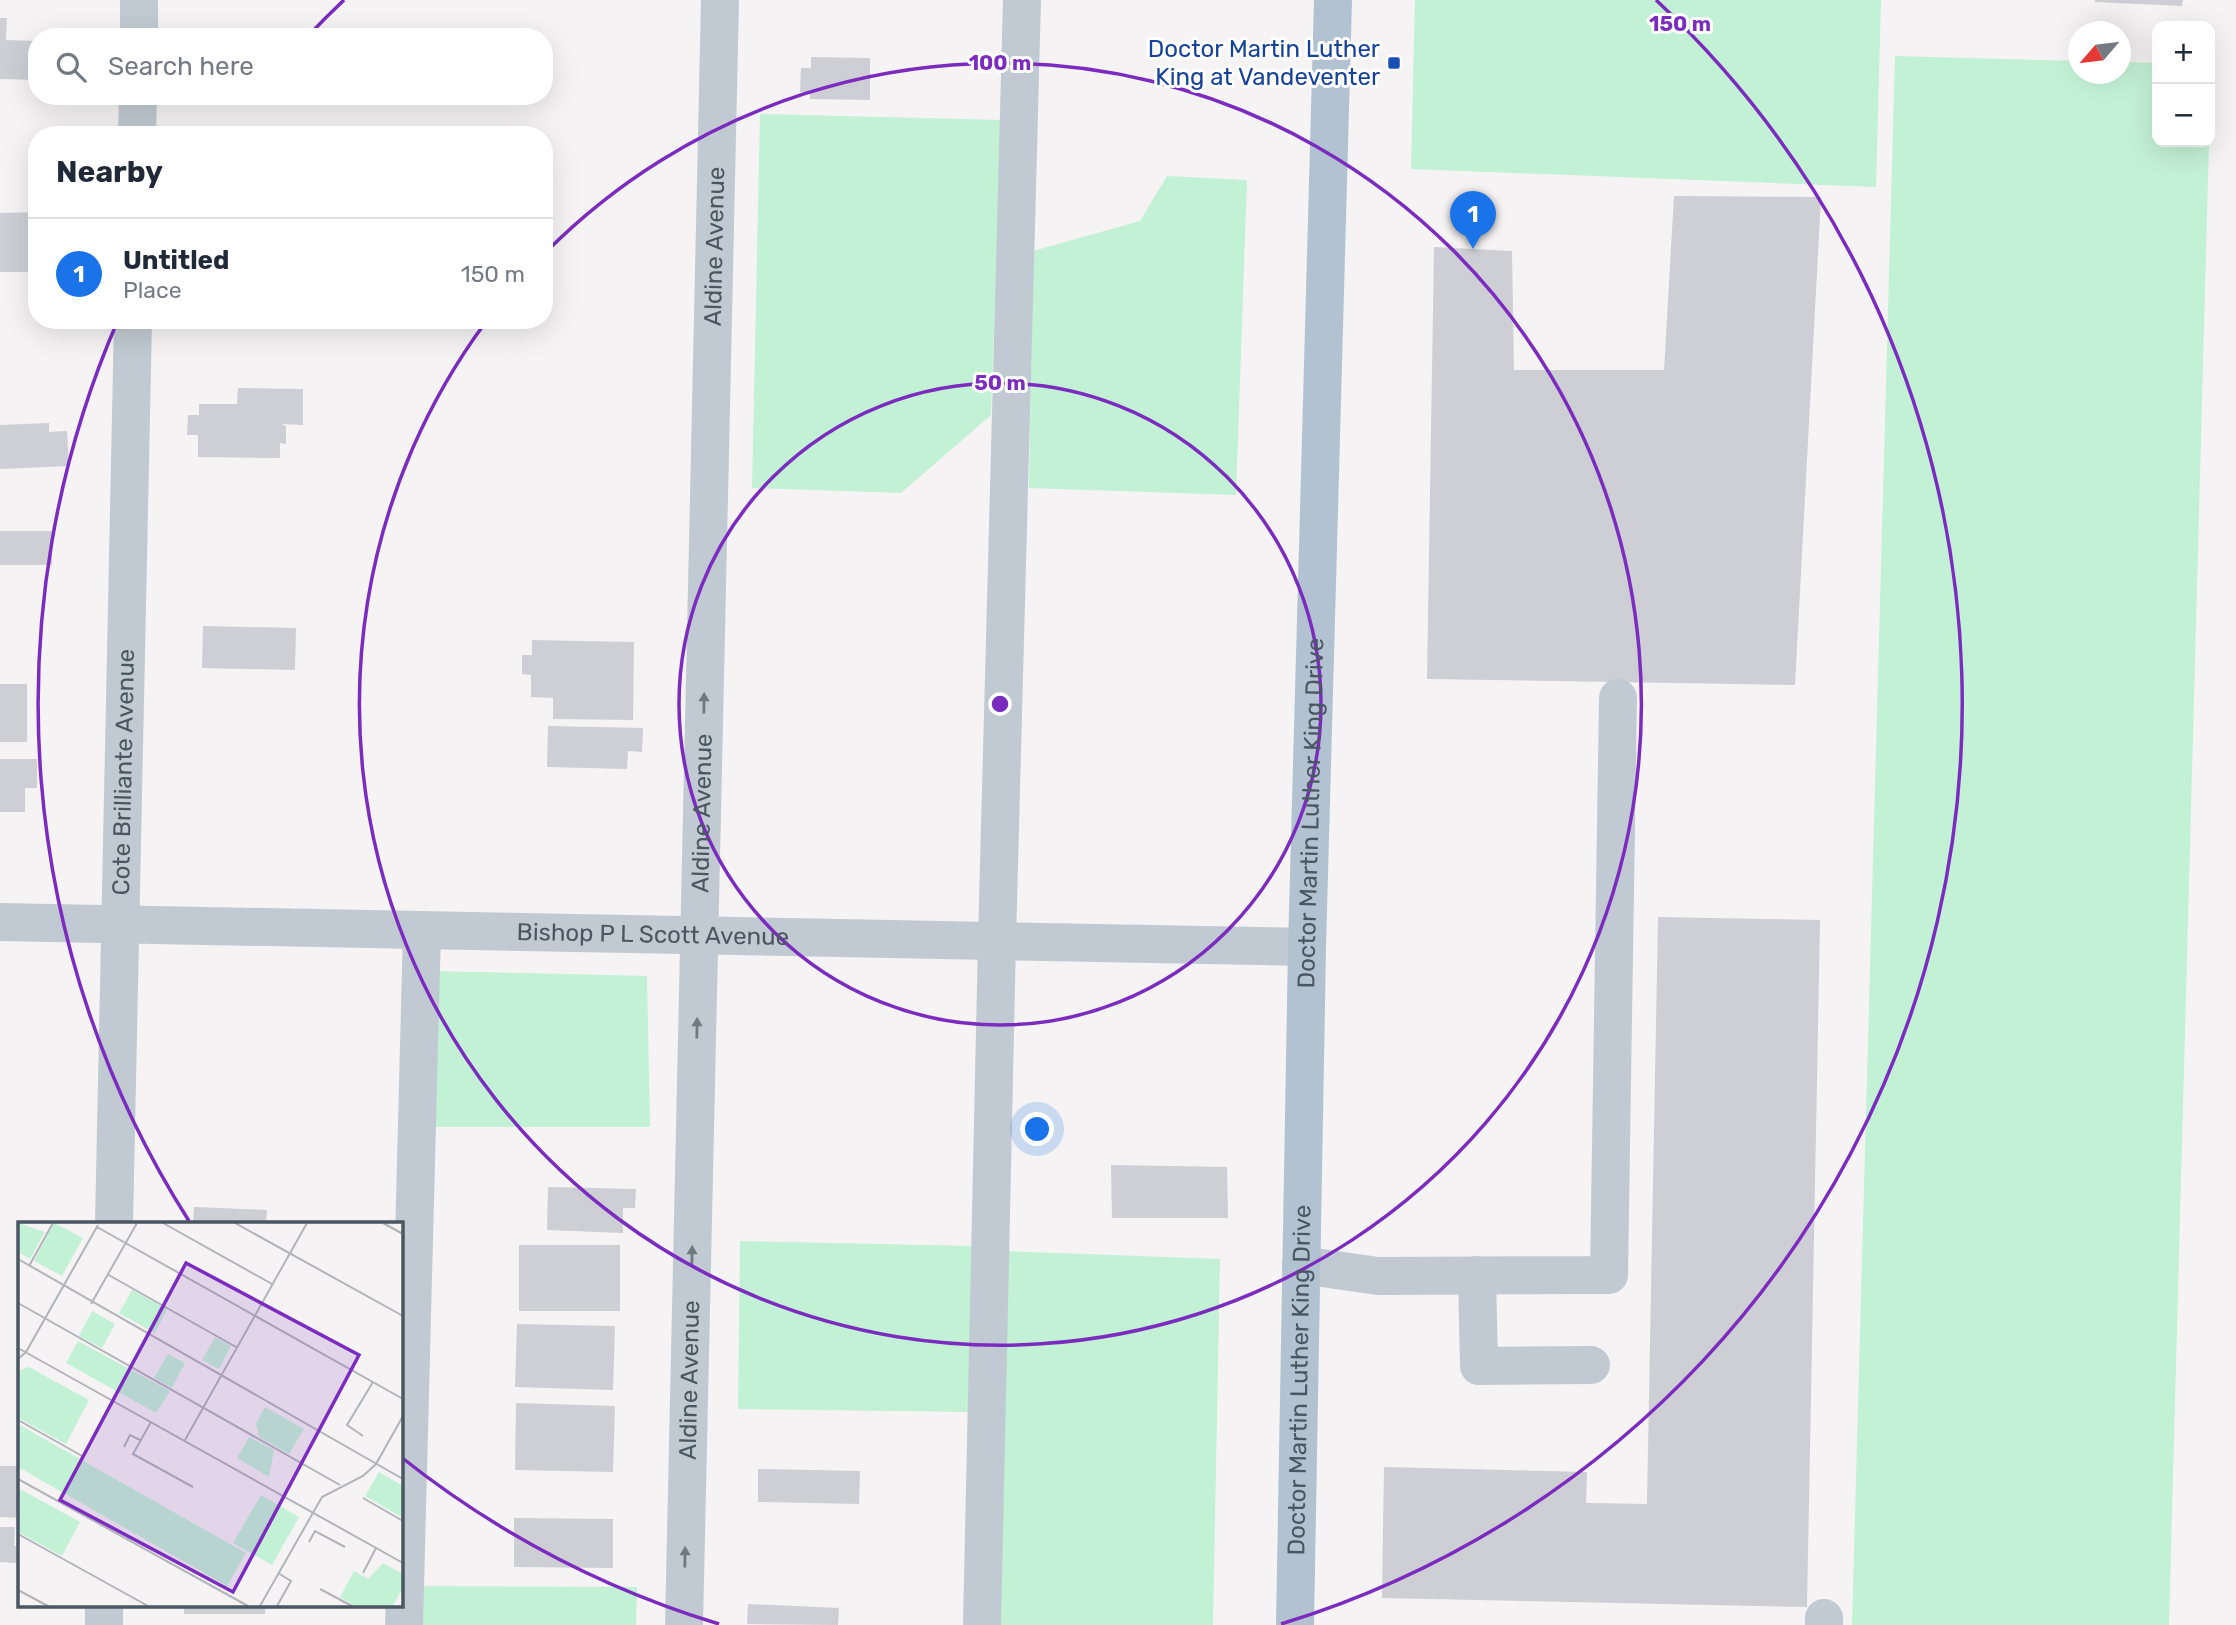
<!DOCTYPE html>
<meta charset="utf-8">
<style>
:root{--surface:#fff;--page:#f6f6f7;--text:#1f2937;--muted:#747a83;--line:#e0e1e3;--accent:#1a73e8}
body{margin:0;font-family:Rubik,sans-serif;background:var(--page);color:var(--text)}
.controls{position:absolute;right:21px;top:21px;display:grid;overflow:hidden;border-radius:14px;box-shadow:0 7px 28px #0002}
.controls button{width:63px;height:63px;display:grid;place-items:center;padding:0;border:0;border-bottom:2px solid var(--line);background:var(--surface);color:var(--text);font:35px sans-serif}
.compass{position:absolute;left:2068px;top:21px;width:63px;height:63px;border-radius:50%;background:var(--surface);box-shadow:0 7px 28px #0002;rotate:242deg}
.you{position:absolute;left:1038px;top:1130px;width:24px;height:24px;margin:-18px;border:5px solid #fff;border-radius:50%;background:#1a73e8;box-shadow:0 0 0 10px #1a73e833}
.badge{display:grid;place-items:center;width:46px;height:46px;border-radius:50%;background:var(--accent);color:#fff;font-size:23px;font-weight:700}
.pin{position:absolute;translate:-50% -58px;filter:drop-shadow(0 2px 4px #0008)}
.pin::after{content:'';position:absolute;top:37px;width:24px;height:21px;background:inherit;clip-path:polygon(0 0,100% 0,50% 100%)}
.list{margin:0;padding:0;list-style:none}
h2{display:flex;justify-content:space-between;align-items:center;height:91px;margin:0;padding:0 28px;font-size:30px}
h2 small{font-size:23px;font-weight:400;color:var(--muted)}
.list li{display:grid;grid-template-columns:46px 1fr auto;gap:21px;align-items:center;box-sizing:border-box;height:112px;padding:0 28px;border-top:2px solid var(--line)}
.list b{display:block;font-size:26px;white-space:nowrap}
.list p{margin:0;font-size:23px;white-space:nowrap;color:var(--muted)}
.list em{font-size:23px;font-style:normal;color:var(--muted)}
.icon{flex:none;width:38px;height:38px;fill:none;stroke:currentColor;stroke-width:2;stroke-linecap:round;stroke-linejoin:round}
.map{position:relative;flex:none;width:2236px;height:1625px;overflow:hidden}
.search{position:absolute;background:var(--surface);box-shadow:0 7px 28px #0002;left:28px;top:28px;width:525px;height:77px;display:flex;align-items:center;gap:18px;box-sizing:border-box;padding:0 24px;border-radius:28px;color:var(--muted);font-size:26px}
.panel{position:absolute;background:var(--surface);box-shadow:0 7px 28px #0002;left:28px;top:126px;width:525px;height:203px;border-radius:28px}
.map>svg:first-child{display:block}
.green{fill:#c3f1d5}
.building{fill:#cdcfd5}
.lines{fill:none;stroke-linecap:round;stroke-linejoin:round}
.minor{stroke:#c1cad2;stroke-width:38}
.major{stroke:#b3c2d1;stroke-width:38}
.oneway{fill:#6e7983}
.ring{fill:none;stroke:#7b2cbf;stroke-width:3.5}
.transit-dot{fill:#1a4fb4;stroke:#fff;stroke-width:2.5}
.labels{text-anchor:middle;stroke-width:6;stroke-linejoin:round;paint-order:stroke}
.transit-label{font-size:24px;fill:#164399;stroke:#fff;text-anchor:end}
.street-label{font-size:24px;fill:#4a5661;stroke:#fff}
.inset-road{fill:none;stroke:#b1b4b9;stroke-width:2}
.view{fill:#7b2cbf;fill-opacity:0.15;stroke:#7b2cbf;stroke-width:3.5}
.inset-edge{fill:none;stroke:#4a5661;stroke-width:3.5}
.centre{fill:#7b2cbf;stroke:#fff;stroke-width:3.5}
.ring-label{font-size:21px;text-anchor:middle;font-weight:bold;fill:#7b2cbf;stroke:#fff;stroke-width:6;stroke-linejoin:round;paint-order:stroke}
</style>
<div class="map">
<svg width="2236" height="1625" viewBox="0 0 2236 1625">
<rect width="100%" height="100%" fill="#f5f3f3"/>
<!-- green -->
<g class="green">
<path d="M1415 0H1881L1876 187 1411 169Z"/>
<path d="M1895 56 2078 61V74H2120L2121 62 2157 63V142H2209L2169 1625H1852Z"/>
<path d="M760 114 1001 120 991 415 901 493 752 488Z"/>
<path d="M1167 176 1247 180 1236 495 1029 488 1033 251 1140 221Z"/>
<path d="M429 971 647 976 650 1127H434Z"/>
<path d="M740 1241 974 1246 970 1412 738 1409Z"/>
<path d="M1001 1251 1220 1259 1213 1625H998Z"/>
<path d="M413 1586 637 1587 636 1625H413Z"/>
</g>
<!-- building -->
<g class="building">
<path d="M2095 0H2183L2182 6 2095 2Z"/>
<path d="M0 18H7L6 40 37 41V80L0 79Z"/>
<path d="M811 57 870 58V100L810 99V92H800L801 68H811Z"/>
<path d="M1674 196 1821 197 1795 685 1427 679 1434 247 1512 251 1514 370H1664Z"/>
<path d="M37 212V272H0V213Z"/>
<path d="M238 388 303 389V425L281 424 286 426V444L280 443V458L198 457V435H187L188 415H199V404H237Z"/>
<path d="M49 423V432L67 431 69 466 0 469V425Z"/>
<rect x="0" y="531" width="52" height="34"/>
<path d="M203 626 296 628 295 670 202 668Z"/>
<path d="M532 640 634 642 633 720 553 719V698L531 697V675L522 674V655H532Z"/>
<rect x="0" y="684" width="27" height="58"/>
<path d="M548 726 643 728 642 752 628 751 627 769 547 767Z"/>
<path d="M0 759H37V788H25V812H0Z"/>
<path d="M1658 917 1820 920 1807 1607 1382 1598 1384 1467 1587 1472 1586 1503 1647 1504Z"/>
<path d="M1111 1165 1227 1167 1228 1218H1112Z"/>
<path d="M548 1187 636 1189 635 1208H623V1233L547 1230Z"/>
<path d="M194 1207 267 1210 266 1224H193Z"/>
<rect x="519" y="1245" width="101" height="66"/>
<path d="M517 1324 615 1326 613 1390 515 1387Z"/>
<path d="M516 1403 615 1406 613 1472 515 1470Z"/>
<path d="M0 1466H19V1518L0 1517Z"/>
<path d="M758 1469 860 1471 859 1504 758 1502Z"/>
<path d="M514 1518 613 1519V1568L514 1567Z"/>
<path d="M0 1527H15L14 1546H19V1561L16 1563 0 1562Z"/>
<path d="M748 1604 839 1608 838 1625 747 1624Z"/>
<rect x="184" y="1606" width="81" height="8"/>
</g>
<g class="lines">
<!-- minor -->
<g class="minor">
<path d="M139 37V0"/>
<path d="M137 135 138 96"/>
<path id="s1" d="M0 922 1307 947"/>
<path id="s2" d="M114 1224 133 320"/>
<path d="M1301 1265 1378 1276 1609 1275 1618 698"/>
<path d="M1477 1275 1479 1366 1591 1365"/>
<path d="M104 1625V1606"/>
<path d="M404 1625 422 930"/>
<path id="s3" d="M684 1625 720 0"/>
<path d="M982 1625 997 940 1022 0"/>
<path d="M1824 1625V1618"/>
</g>
<!-- major -->
<path class="major" id="s4" d="M1295 1625 1307 947 1333 0"/>
</g>
<!-- one-way arrows -->
<defs><path id="oneway-solid" d="M-6-.8H1V-3.2L6.5 0L1 3.2V.8H-6Z" transform="scale(1.75)"/></defs>
<g class="oneway">
<use href="#oneway-solid" transform="translate(704 703) rotate(-89)"/>
<use href="#oneway-solid" transform="translate(697 1028) rotate(-89)"/>
<use href="#oneway-solid" transform="translate(692 1256) rotate(-89)"/>
<use href="#oneway-solid" transform="translate(685 1557) rotate(-89)"/>
</g>
<!-- distance rings -->
<g class="ring">
<circle cx="1000" cy="704" r="321"/>
<path d="M547 251A641 641 0 1 1 485 323"/>
<path d="M719 1624A962 962 0 0 1 401 1457M189 1221A962 962 0 0 1 118 320M308 36A962 962 0 0 1 344 0M1656 0A962 962 0 0 1 1281 1624"/>
</g>
<!-- markers -->
<rect class="transit-dot" x="1387" y="56" width="14" height="14" rx="3.5"/>
<g class="labels">
<!-- transit labels -->
<g class="transit-label">
<text x="1380" y="57">Doctor Martin Luther<tspan x="1380" dy="28">King at Vandeventer</tspan></text>
</g>
<!-- street labels -->
<g class="street-label">
<text dy="8" stroke="none"><textPath href="#s3" startOffset="1379">Aldine Avenue</textPath></text>
<text dy="8" stroke="none"><textPath href="#s2" startOffset="452">Cote Brilliante Avenue</textPath></text>
<text dy="8" stroke="none"><textPath href="#s4" startOffset="812">Doctor Martin Luther King Drive</textPath></text>
<text dy="8" stroke="none"><textPath href="#s3" startOffset="812">Aldine Avenue</textPath></text>
<text dy="8" stroke="none"><textPath href="#s1" startOffset="653">Bishop P L Scott Avenue</textPath></text>
<text dy="8" stroke="none"><textPath href="#s3" startOffset="245">Aldine Avenue</textPath></text>
<text dy="8" stroke="none"><textPath href="#s4" startOffset="245">Doctor Martin Luther King Drive</textPath></text>
</g>
</g>
<!-- overview -->
<g transform="translate(18 1222)">
<rect width="385" height="385" fill="#f5f3f3"/>
<path d="M0 1 27 10 12 37 0 30ZM36 1 65 16 44 54 16 39ZM114 68 149 87 137 111 101 91ZM74 89 97 102 84 126 61 114ZM197 115 213 124 201 147 184 138ZM60 119 152 169 138 191 48 141ZM150 132 167 141 154 166 136 156ZM11 145 71 178 48 222 0 196V149ZM247 185 286 207 271 232 241 215 238 201ZM0 202 228 331 209 364 0 245ZM231 215 256 228 251 255 219 236ZM361 250 385 264V296L347 274ZM0 266 62 300 44 334 0 310ZM243 273 281 295 254 343 215 321ZM365 341 385 352V365L375 384H337L322 375 336 349 350 357Z" fill="#c3f1d5"/>
<path class="inset-road" d="M145 1 254 62M217 1 385 94M365 1 385 12M79 5 385 177M0 37 385 257M11 44 35 1M89 52 218 125M0 81 322 263M73 82 119 1M0 126 385 341M0 137 8 130 80 3M0 198 66 235M133 200 115 232 175 265M345 214 329 203 355 160M167 218 289 1M106 225 112 213 122 218M0 257 230 384M345 276 385 299M0 312 130 384M291 320 297 309 327 325M345 351 358 326M302 367 334 384M0 368 30 384M242 384 304 275 345 254 358 242 385 194M259 384 273 359 260 351"/>
<path class="view" d="M168 41 341 133 215 370 42 278Z"/>
<rect width="385" height="385" class="inset-edge"/>
</g>
<circle cx="1000" cy="704" r="10" class="centre"/>
<g class="ring-label">
<text x="1680" y="31">150 m</text>
<text x="1000" y="70">100 m</text>
<text x="1000" y="390">50 m</text>
</g>
</svg>
<div class="controls">
<button>+</button>
<button>−</button>
</div>
<svg class="compass" viewBox="-18 -18 36 36"><path d="M0-13l5 13h-10z" fill="#e53935"/><path d="M0 13l5-13h-10z" fill="#747a83"/></svg>
<div class="you"></div>
<div class="pin badge" style="left:1473px;top:249px">1</div>
<div class="search"><svg class="icon" aria-label="search" viewBox="0 0 24 24"><circle cx="10" cy="10" r="6"/><path d="M15 15l6 6"/></svg>Search here</div>
<section class="panel">
<h2>Nearby<small></small></h2>
<ul class="list">
<li><span class="badge">1</span><div><b>Untitled</b><p>Place</p></div><em>150 m</em></li>
</ul>
</section>
</div>
